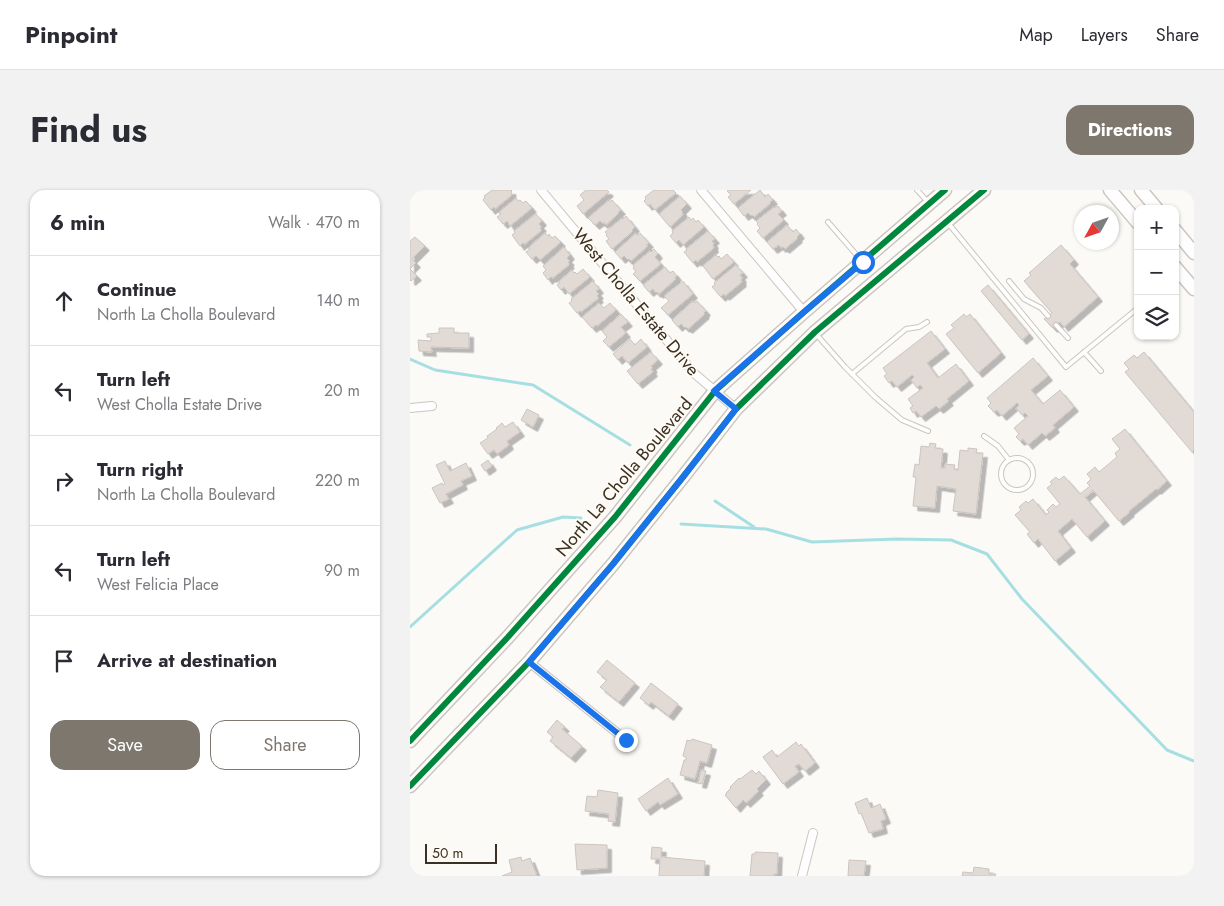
<!DOCTYPE html>
<meta charset="utf-8">
<style>
:root{--surface:#fff;--page:#f2f2f3;--text:#2b2b33;--muted:#7c7c81;--line:#e1e1e2;--accent:#7d776e}
body{margin:0;font-family:Jost,sans-serif;background:var(--page);color:var(--text)}
.controls{position:absolute;right:15px;top:15px;display:grid;overflow:hidden;border-radius:10px;box-shadow:0 1px 4px #0004}
.controls button{width:45px;height:45px;display:grid;place-items:center;padding:0;border:0;border-bottom:1px solid var(--line);background:var(--surface);color:var(--text);font:25px sans-serif}
.compass{position:absolute;left:664px;top:15px;width:45px;height:45px;border-radius:50%;background:var(--surface);box-shadow:0 1px 4px #0004;rotate:230deg}
.scale{position:absolute;left:15px;bottom:12px;width:72px;box-sizing:border-box;padding-left:5px;border:2px solid #393124;border-top:0;font-size:14px;line-height:18px;white-space:nowrap;color:#393124;-webkit-text-stroke:4px #fffaf4;paint-order:stroke}
.stop{position:absolute;width:15px;height:15px;margin:-11px;border:4px solid #1a73e8;border-radius:50%;background:#fff}
.stop.end{background:#1a73e8;border-color:#fff;box-shadow:0 1px 5px #0008}
.list{margin:0;padding:0;list-style:none}
h2{display:flex;justify-content:space-between;align-items:center;height:65px;margin:0;padding:0 20px;font-size:21px}
h2 small{font-size:16px;font-weight:400;color:var(--muted)}
.list li{display:grid;grid-template-columns:32px 1fr auto;gap:15px;align-items:center;box-sizing:border-box;height:90px;padding:0 20px;border-top:1px solid var(--line)}
.list b{display:block;font-size:19px;white-space:nowrap}
.list p{margin:0;font-size:16px;white-space:nowrap;color:var(--muted)}
.list em{font-size:16px;font-style:normal;color:var(--muted)}
.actions{display:flex;gap:10px;padding:15px 20px}
.actions a{flex:1;padding:11px 0;border:1px solid var(--accent);border-radius:15px;text-align:center;font-size:18px;color:var(--accent)}
.actions .main{background:var(--accent);color:#fff}
.icon{flex:none;width:28px;height:28px;fill:none;stroke:currentColor;stroke-width:2;stroke-linecap:round;stroke-linejoin:round}
.map{position:relative;flex:none;width:784px;height:686px;overflow:hidden;border-radius:15px}
header{display:flex;align-items:center;gap:30px;box-sizing:border-box;height:70px;padding:0 25px;background:var(--surface);border-bottom:1px solid var(--line)}
header strong{font-size:24px}
nav{display:flex;gap:28px;margin-inline-start:auto;font-size:18px}
.intro{display:flex;align-items:center;justify-content:space-between;box-sizing:border-box;height:120px;padding:0 30px}
h1{margin:0;font-size:35px}
.button{padding:12px 22px;border-radius:15px;background:var(--accent);color:#fff;font-size:18px;font-weight:700}
main{display:flex;gap:30px;padding:0 30px}
aside{flex:1;background:var(--surface);border-radius:15px;box-shadow:0 1px 4px #0004}
.map>svg:first-child{display:block}
.lines{fill:none;stroke-linecap:round;stroke-linejoin:round}
.stream{stroke:#a6dfe2;stroke-width:3}
.building{fill:#e2dad5;stroke:#ccc4c0;filter:url(#shadow)}
.lane-casing{stroke:#cbc6bf;stroke-width:6}
.street-casing{stroke:#cbc6bf;stroke-width:10}
.primary-casing{stroke:#cbc6bf;stroke-width:15}
.lane{stroke:#fffefe;stroke-width:4}
.street{stroke:#fffefe;stroke-width:8}
.primary{stroke:#fffefe;stroke-width:12}
.cycleway-casing{stroke:#fffaf4;stroke-width:9}
.cycleway{stroke:#00873e;stroke-width:6}
.route{stroke:#1a73e8;stroke-width:6}
.labels{text-anchor:middle;stroke-width:4;stroke-linejoin:round;paint-order:stroke}
.street-label{font-size:18px;fill:#393124;stroke:#fffaf4}
</style>
<header>
<strong>Pinpoint</strong>
<nav><a>Map</a><a>Layers</a><a>Share</a></nav>
</header>
<div class="intro"><h1>Find us</h1><a class="button">Directions</a></div>
<main>
<aside>
<h2>6 min<small>Walk · 470 m</small></h2>
<ul class="list">
<li><svg class="icon" aria-label="ahead" viewBox="0 0 24 24"><path d="M12 20V5M6 11l6-6 6 6"/></svg><div><b>Continue</b><p>North La Cholla Boulevard</p></div><em>140 m</em></li>
<li><svg class="icon" aria-label="left" viewBox="0 0 24 24"><path d="M17 20v-9H6M10 6l-5 5 5 5"/></svg><div><b>Turn left</b><p>West Cholla Estate Drive</p></div><em>20 m</em></li>
<li><svg class="icon" aria-label="right" viewBox="0 0 24 24"><path d="M7 20v-9h11M14 6l5 5-5 5"/></svg><div><b>Turn right</b><p>North La Cholla Boulevard</p></div><em>220 m</em></li>
<li><svg class="icon" aria-label="left" viewBox="0 0 24 24"><path d="M17 20v-9H6M10 6l-5 5 5 5"/></svg><div><b>Turn left</b><p>West Felicia Place</p></div><em>90 m</em></li>
<li><svg class="icon" aria-label="arrive" viewBox="0 0 24 24"><path d="M6 21V4h12l-3 4 3 4H6"/></svg><div><b>Arrive at destination</b></div></li>
</ul>
<div class="actions"><a class="main">Save</a><a>Share</a></div>
</aside>
<div class="map">
<svg width="784" height="686" viewBox="0 0 784 686">
<defs>
<filter id="shadow"><feDropShadow dx="4.5" dy="4.5" stdDeviation="0" flood-color="#0004"/></filter>
</defs>
<rect width="100%" height="100%" fill="#fcfaf7"/>
<g class="lines">
<!-- stream -->
<g class="stream">
<path d="M0 169 25 180 123 195 220 255"/>
<path d="M305 311 344 337"/>
<path d="M271 334 356 339 402 352 487 349 541 350 577 364 612 409 757 560 784 571"/>
<path d="M0 437 107 340 153 327 171 328"/>
</g>
</g>
<!-- building -->
<g class="building">
<path d="M82 0H101L102 1 101 2 102 5 85 19 84 17 81 20 73 10 75 7 74 6Z"/>
<path d="M176 0H197L199 2 173 24 167 16 174 10 170 5Z"/>
<path d="M244 0H263L266 3 245 20 240 14 238 16 234 11 236 9 235 7Z"/>
<path d="M319 0H341L324 14 318 7 321 5 317 1Z"/>
<path d="M350 0 355 7 358 4 363 10 360 12 361 13 344 27 342 25 341 26 338 23 334 26 328 18Z"/>
<path d="M270 6 277 14 271 20 273 22 272 23 273 25 260 37 249 24Z"/>
<path d="M106 8 108 11 110 10 113 13 116 11 122 18 100 36 97 31 93 34 87 27 91 24 89 22Z"/>
<path d="M199 10 200 12 202 10 211 20 208 22 209 23 196 35 194 32 193 34 190 31 185 35 178 28Z"/>
<path d="M368 16 372 21 368 24 374 30 353 48 347 41 350 38 347 34 348 33 346 31 364 17V18Z"/>
<path d="M126 24 132 31 129 34 132 37 130 38 132 40 115 54 113 53 110 56 102 45 105 43 104 41Z"/>
<path d="M216 26 225 37 222 40 223 41 202 59 196 51 199 49 196 45 197 44 195 42 212 28 213 29Z"/>
<path d="M279 27 281 30 283 28 286 32 288 30 294 37 273 55 269 50 266 53 260 46 263 43 262 41Z"/>
<path d="M377 35 383 42 386 39 390 44 387 47 388 48 375 59 373 57 371 58 369 55 363 59 357 52Z"/>
<path d="M298 41 305 49 302 51 304 54 303 55 304 58 287 72 286 70 283 73 274 62 277 60 276 59Z"/>
<path d="M135 43 138 46 139 44 142 48 145 46 151 52 130 70 126 66 122 69 116 62 120 59 119 57Z"/>
<path d="M226 43 227 45 230 43 239 53 236 55 238 56 221 71 219 69 218 70 214 66 211 69 205 62Z"/>
<path d="M5 47 15 56 2 69 6 73 0 79 7 86 1 91 0 90V51Z"/>
<path d="M651 55 664 70 660 74 688 107 654 137 650 132 643 138 634 129 642 123 614 91 621 85 619 83Z"/>
<path d="M154 57 160 65 157 68 160 71 158 72 160 74 143 88 141 87 138 90 133 83 136 80 133 76Z"/>
<path d="M244 59 248 64 245 67 251 74 230 91 223 84 226 82 223 78 224 77 223 75 240 61 241 62Z"/>
<path d="M317 64 324 72 303 89 293 76 306 65 308 67 309 66 311 69Z"/>
<path d="M326 75 333 83 330 85 332 88 331 90 332 92 315 106 314 104 311 107 302 97 305 94 304 93Z"/>
<path d="M255 77 260 83 263 81 267 86 265 88 266 89 249 104 247 102 246 103 243 99 239 102 233 95Z"/>
<path d="M173 79 180 87 159 104 154 97 151 100 147 95 150 93 149 91 162 80 164 83 165 82 167 84Z"/>
<path d="M183 91 189 99 186 101 189 104 187 106 189 108 171 122 170 121 167 123 159 113 162 111 161 109Z"/>
<path d="M273 91 283 104 258 125 251 118 259 111 254 106Z"/>
<path d="M578 95 619 144 612 150 571 101Z"/>
<path d="M283 111 284 113 287 111 296 121 294 123 295 124 278 139 276 137 275 138 271 134 268 137 262 130Z"/>
<path d="M189 113 194 118 200 113 206 120 187 136 186 135 182 138 172 127Z"/>
<path d="M211 124 218 132 211 137 216 143 199 157 193 151 197 147 192 141Z"/>
<path d="M554 124 556 127 560 124 591 163 568 183 536 144 544 138 541 135Z"/>
<path d="M29 138H44V143H59V158L21 157 22 162 9 161 8 150 21 151V147H17V144L29 143Z"/>
<path d="M521 141 535 159 517 173 528 188 546 174 559 191 537 209 539 211 529 219 526 216 511 227 506 221 503 223 500 218 503 216 498 209 513 198 510 195 507 198 501 190 504 187 502 185 487 197 482 191 479 193 474 186 477 184 473 178Z"/>
<path d="M220 149 225 155 231 149 237 157 218 173 212 166 208 170 203 164Z"/>
<path d="M241 162 248 170 241 176 243 178 241 179 243 182 228 194 217 181Z"/>
<path d="M734 162 784 222V260L782 262 715 182 719 179 714 173 724 165 727 168Z"/>
<path d="M623 168 638 186 621 200 633 214 650 200 664 217 643 235 645 238 635 246 632 243 618 255 613 249 610 251 606 247 609 244 604 238 618 226 615 223 612 225 606 218 609 215 607 213 592 226 587 220 584 222 578 216 581 213 577 208Z"/>
<path d="M117 219 129 225 123 237 111 230Z"/>
<path d="M103 232 110 242 97 251 99 255 87 264 84 260 78 264 70 253 78 248 77 246 87 239 86 238 92 233 95 237Z"/>
<path d="M715 239 757 291 747 300 746 299 719 321 720 322 709 331 683 300 675 307 695 331 677 347 662 329 648 341 661 358 645 371 628 349 624 353 617 344 620 342 605 325 611 320 609 317 616 311 618 313 623 309 636 325 639 322 637 320 643 314 646 317 650 314 637 298 642 294 640 292 646 287 649 290 654 286 670 304 680 296 677 293 681 289 677 284 685 277 689 282 707 267 705 263 710 259 702 249Z"/>
<path d="M520 253 526 254 525 258 533 259 531 278H535V274L545 275 544 279 548 280 550 260 558 261V258L567 259 566 263H573L566 324 543 321 546 299 527 296 525 318 503 316 506 287H503L505 274 509 275 511 256 519 257Z"/>
<path d="M78 270 82 276 75 281 71 275Z"/>
<path d="M35 271 40 281 56 273 62 286 51 291 53 295 36 304 39 309 30 313 22 298 32 293 33 295 35 294 26 275Z"/>
<path d="M197 470 225 493 209 512 190 497 197 490 187 482Z"/>
<path d="M241 493 268 514 259 526 241 512 239 515 230 508Z"/>
<path d="M147 530 155 537 152 539 172 556 161 568 140 551 143 547 137 542Z"/>
<path d="M282 549 302 555 297 573 290 571 285 589 270 585 274 570H276V567L273 566 277 550 281 551Z"/>
<path d="M386 552 389 556 391 554 405 573 395 581 389 574 385 576 389 582 373 594 353 567 362 560 367 567Z"/>
<path d="M291 580 296 581 292 594 288 593Z"/>
<path d="M342 580 346 584 349 581 356 590 347 599 349 601 336 613 333 610 326 618 315 605 317 604 316 603 321 598 320 597 329 588 330 589Z"/>
<path d="M258 588 268 604 250 615 248 612 236 621 228 609Z"/>
<path d="M188 600 208 603 205 632 198 631 199 624 175 621 177 606 187 607Z"/>
<path d="M457 608 461 618 470 614 476 629 471 631 473 639 459 643 451 623 449 624 445 613Z"/>
<path d="M165 654 197 655V678L167 680Z"/>
<path d="M242 657 252 658 251 667 295 671 294 686H249L250 669H241Z"/>
<path d="M345 662 368 663 367 684H364V686H340L342 664H345Z"/>
<path d="M111 667 112 671 120 668 127 686H92L102 682 99 670Z"/>
<path d="M439 670 456 671 454 686H438Z"/>
<path d="M564 677 579 679V684H586L585 686H552L553 682 563 683Z"/>
</g>
<g class="lines">
<defs>
<g id="lane">
<path d="M507 0 518 12"/>
<path d="M418 32 451 70"/>
<path d="M538 33 656 177 728 118"/>
<path d="M599 91 614 109 631 118 638 126"/>
<path d="M646 135 658 148"/>
<path d="M406 144 435 177 465 207 492 230 518 241"/>
<path d="M674 162 691 181"/>
<path d="M442 184 496 139 509 137 517 132"/>
<path d="M574 246 588 256 599 270"/>
<circle cx="607" cy="284" r="16"/>
</g>
<g id="street">
<path d="M131 0 285 184 326 219"/>
<path d="M291 0 394 122"/>
<path d="M0 218 22 216"/>
<path d="M119 472 216 550"/>
<path d="M392 686 403 643"/>
</g>
<g id="primary">
<path d="M700 0 728 33"/>
<path d="M731 0 747 19"/>
<path d="M765 40 784 63"/>
<path d="M765 77 784 99"/>
<path d="M0 551 98 447 205 327 305 201 394 122 535 0"/>
<path d="M0 596 119 472 203 374 273 287 326 219 405 142 574 0"/>
</g>
</defs>
<!-- lane casing -->
<use href="#lane" class="lane-casing"/>
<!-- street casing -->
<use href="#street" class="street-casing"/>
<!-- primary casing -->
<use href="#primary" class="primary-casing"/>
<!-- lane -->
<use href="#lane" class="lane"/>
<!-- street -->
<use href="#street" class="street"/>
<!-- primary -->
<use href="#primary" class="primary"/>
<defs>
<g id="cycleway">
<path d="M0 551 98 447 205 327 305 201 394 122 535 0"/>
<path d="M0 596 119 472 203 374 273 287 326 219 405 142 574 0"/>
</g>
</defs>
<!-- cycleway casing -->
<use href="#cycleway" class="cycleway-casing"/>
<!-- cycleway -->
<use href="#cycleway" class="cycleway"/>
</g>
<g class="lines">
<!-- route -->
<path class="route" d="M216 550 119 472 203 374 273 287 326 219 304 201 394 122 453 72"/>
</g>
<g class="labels">
<!-- street labels -->
<g class="street-label">
<text transform="translate(226 112) rotate(50)" y="6">West Cholla Estate Drive</text>
<text transform="translate(214 287) rotate(-50)" y="6">North La Cholla Boulevard</text>
</g>
</g>
</svg>
<div class="controls">
<button>+</button>
<button>−</button>
<button><svg class="icon" aria-label="layers" viewBox="0 0 24 24"><path d="M12 4l9 5-9 5-9-5zM3 14l9 5 9-5"/></svg></button>
</div>
<svg class="compass" viewBox="-18 -18 36 36"><path d="M0-13l5 13h-10z" fill="#e53935"/><path d="M0 13l5-13h-10z" fill="#7c7c81"/></svg>
<div class="scale">50 m</div>
<div class="stop" style="left:453px;top:72px"></div>
<div class="stop end" style="left:216px;top:550px"></div>
</div>
</main>
